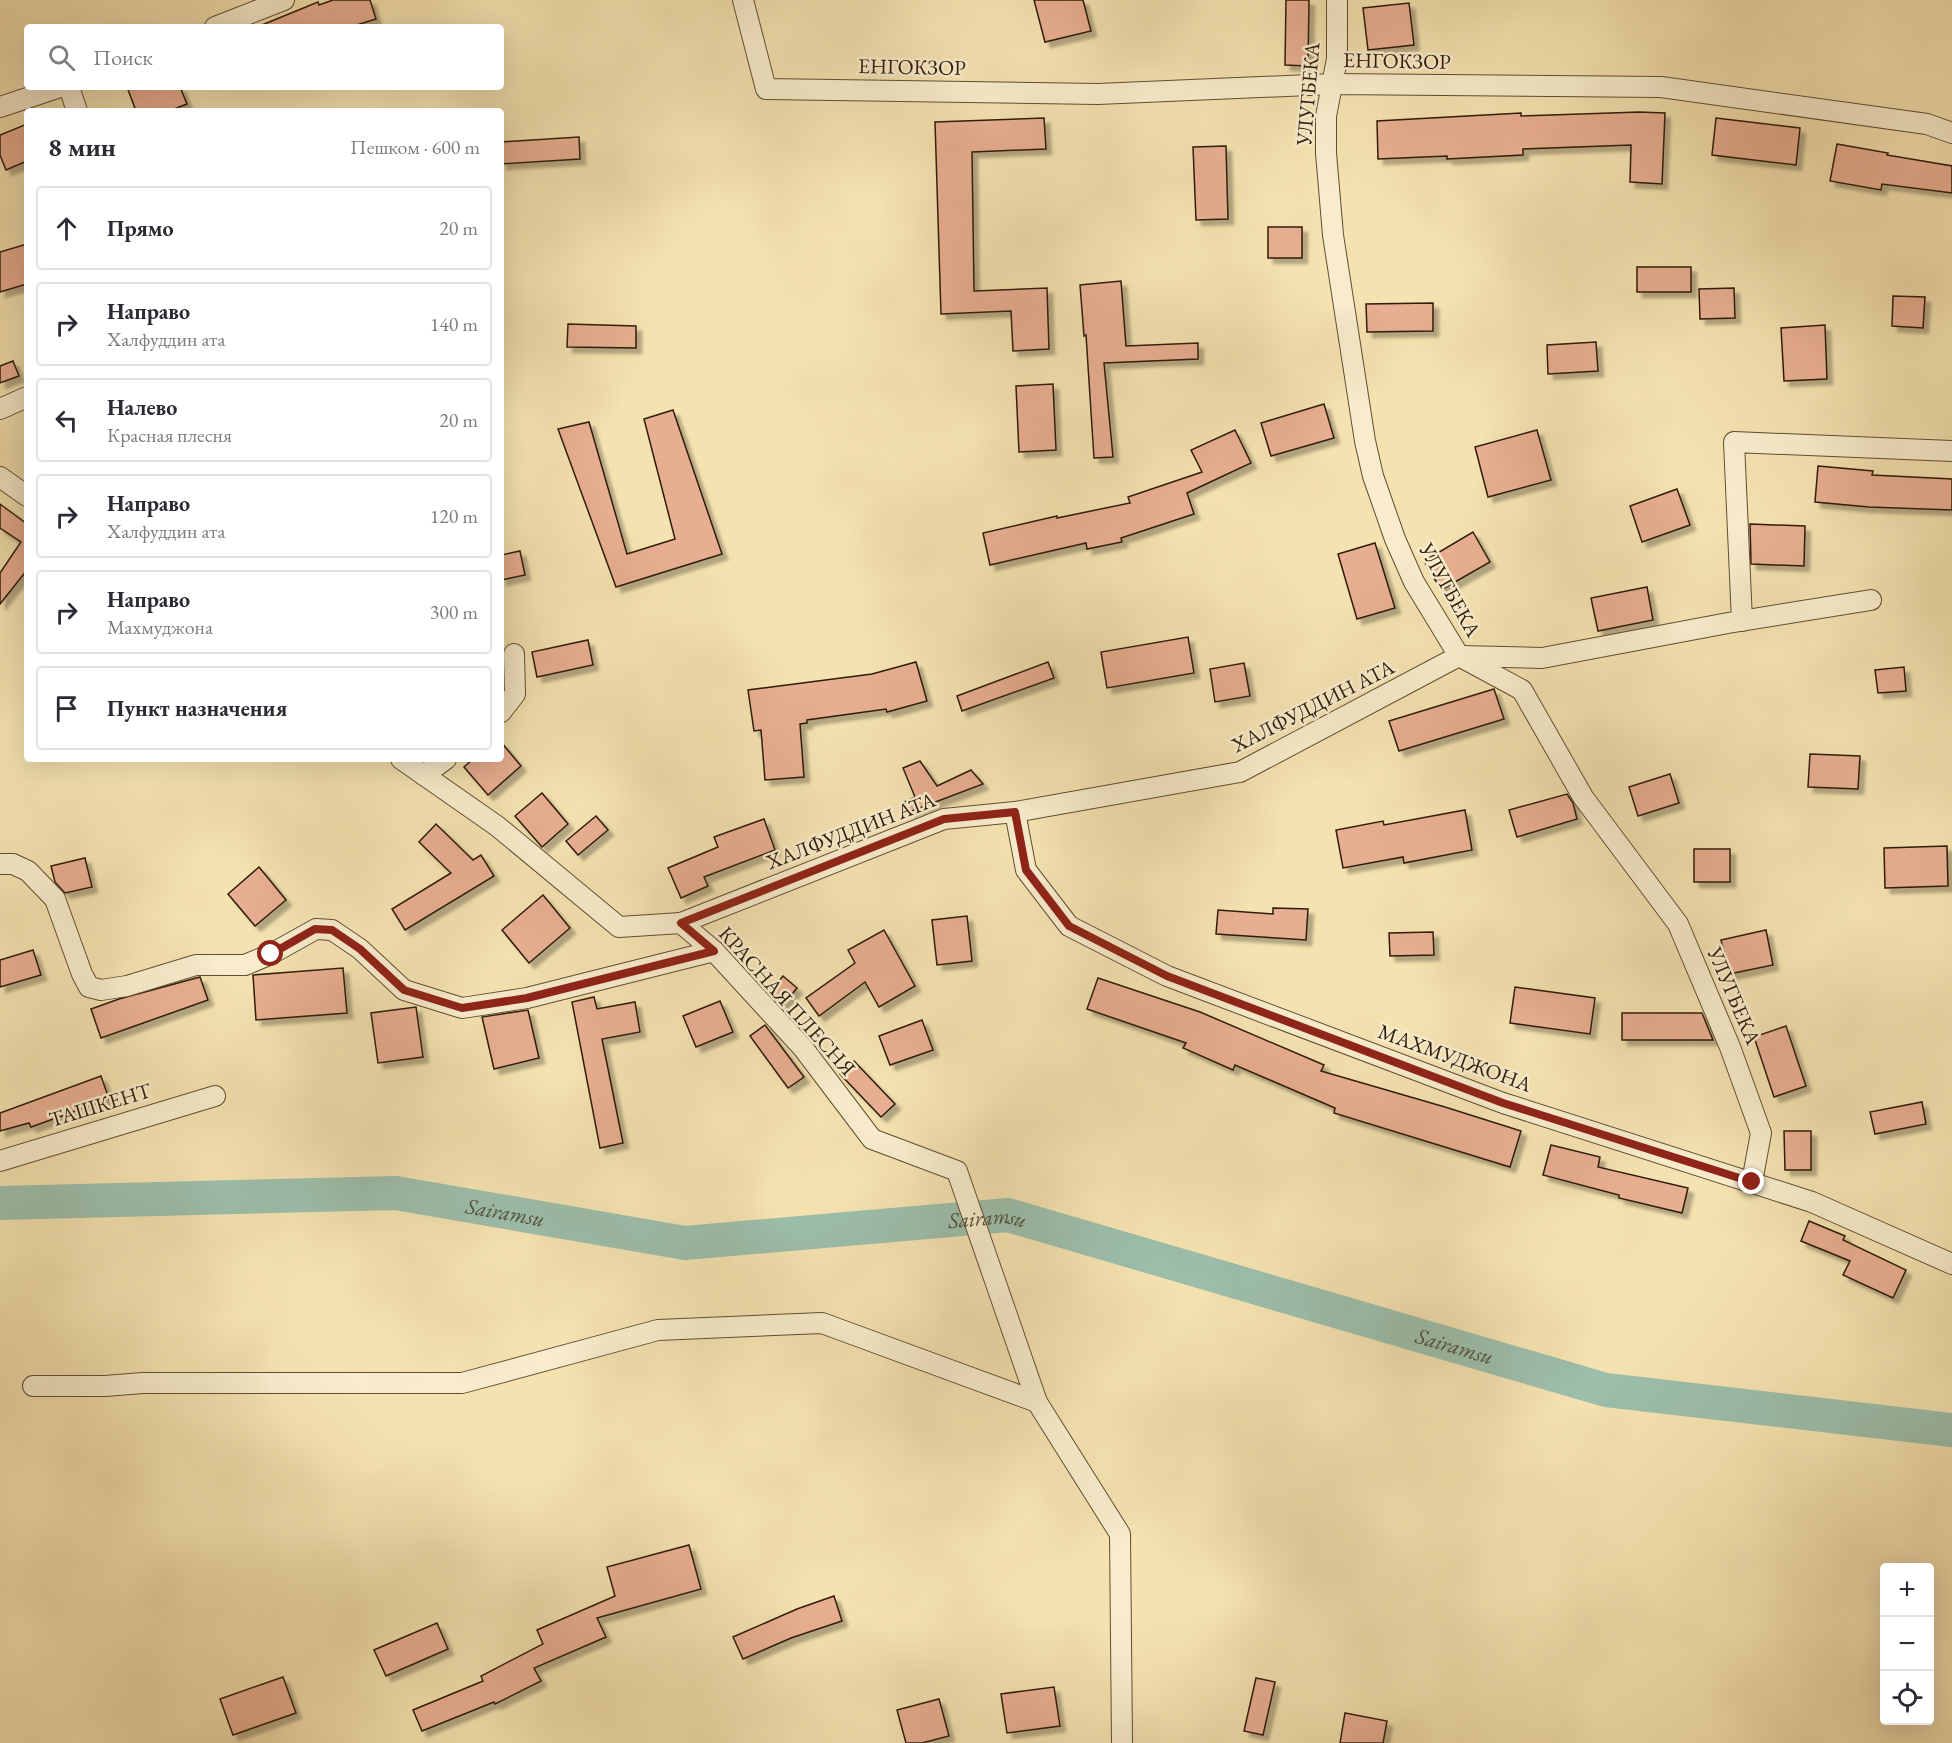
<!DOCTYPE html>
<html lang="ru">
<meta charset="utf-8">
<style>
:root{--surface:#fff;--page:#f7f7f7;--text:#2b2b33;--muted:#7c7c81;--line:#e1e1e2}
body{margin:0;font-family:"EB Garamond",serif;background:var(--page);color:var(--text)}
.controls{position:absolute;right:18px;bottom:18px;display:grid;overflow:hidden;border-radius:6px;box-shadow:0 6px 24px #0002}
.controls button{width:54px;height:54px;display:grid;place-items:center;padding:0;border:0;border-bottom:2px solid var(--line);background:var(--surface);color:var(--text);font:30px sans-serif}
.stop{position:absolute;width:18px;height:18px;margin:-14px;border:4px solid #8f2418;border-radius:50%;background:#fff}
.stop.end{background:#8f2418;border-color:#fff;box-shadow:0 2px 6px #0008}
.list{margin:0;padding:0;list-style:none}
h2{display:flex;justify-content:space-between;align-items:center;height:78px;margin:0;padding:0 24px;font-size:26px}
h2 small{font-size:20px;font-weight:400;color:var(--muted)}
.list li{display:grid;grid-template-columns:39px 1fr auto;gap:18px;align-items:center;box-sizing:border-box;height:84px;margin:0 12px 12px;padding:0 12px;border:2px solid var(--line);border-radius:6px}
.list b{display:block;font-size:22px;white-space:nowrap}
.list p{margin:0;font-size:20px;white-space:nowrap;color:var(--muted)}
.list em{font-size:20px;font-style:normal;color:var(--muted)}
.icon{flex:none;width:33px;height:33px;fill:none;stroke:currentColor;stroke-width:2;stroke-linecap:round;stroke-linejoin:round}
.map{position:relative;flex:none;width:1952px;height:1743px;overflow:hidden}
.search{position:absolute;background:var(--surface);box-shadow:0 6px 24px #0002;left:24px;top:24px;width:480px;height:66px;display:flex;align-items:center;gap:15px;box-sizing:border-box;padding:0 21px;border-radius:6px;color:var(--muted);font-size:22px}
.panel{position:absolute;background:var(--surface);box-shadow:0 6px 24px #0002;left:24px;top:108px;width:480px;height:654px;border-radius:6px}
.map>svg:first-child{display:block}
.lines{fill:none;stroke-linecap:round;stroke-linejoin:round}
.river{stroke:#9cbeab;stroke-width:34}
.building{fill:#e8ae91;stroke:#2e1c08;stroke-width:1.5;filter:url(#shadow)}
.minor-casing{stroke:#604e32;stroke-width:22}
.minor{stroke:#f8eccc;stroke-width:20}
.route{stroke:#8f2418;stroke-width:8}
.labels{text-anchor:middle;stroke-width:5;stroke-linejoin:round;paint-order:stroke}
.street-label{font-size:21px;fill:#2e1c08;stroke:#f8eccc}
.water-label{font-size:22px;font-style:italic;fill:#4f4d39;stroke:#f8eccc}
</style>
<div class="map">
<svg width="1952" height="1743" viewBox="0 0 1952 1743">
<defs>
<filter id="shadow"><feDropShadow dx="5.5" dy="5.5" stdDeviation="1.5" flood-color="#0004"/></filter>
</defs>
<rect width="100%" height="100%" fill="#f4e2b0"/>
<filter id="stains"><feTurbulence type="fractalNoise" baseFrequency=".00333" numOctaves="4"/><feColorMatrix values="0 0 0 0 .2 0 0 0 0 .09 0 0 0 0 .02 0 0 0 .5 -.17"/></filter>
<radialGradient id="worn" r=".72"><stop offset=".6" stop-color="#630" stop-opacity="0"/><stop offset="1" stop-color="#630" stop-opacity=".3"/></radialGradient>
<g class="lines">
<!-- river -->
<path class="river" id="s1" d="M0 1203 396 1193 685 1243 1008 1215 1606 1390 1952 1430"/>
</g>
<!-- building -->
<g class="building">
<path d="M333 0H370L376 19 350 27H257L318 2 319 5Z"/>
<path d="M1034 0H1083L1091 31 1045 42Z"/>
<path d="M1286 0H1309L1308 66 1285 65Z"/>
<path d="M1409 3 1414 45 1368 50 1363 8Z"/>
<path d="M127 87H180L187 104 169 111H136Z"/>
<path d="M1640 112 1665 113 1662 184 1630 182 1631 145 1523 149V155L1447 159V156L1378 159 1377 121 1521 113V116Z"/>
<path d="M1044 118 1046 149 972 152 974 291 1047 288 1049 349 1013 351 1011 311 941 314 935 122Z"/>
<path d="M1716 118 1800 128 1796 165 1712 155Z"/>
<path d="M27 124V161L6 170 0 155V135Z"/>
<path d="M579 137 580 159 501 164V142Z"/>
<path d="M1837 144 1888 153 1887 155 1952 166V193L1882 184 1881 190 1830 181Z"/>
<path d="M1226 146 1228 219 1196 220 1193 147Z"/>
<rect x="1268" y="227" width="34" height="31"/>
<path d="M27 244V284L0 292V252Z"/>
<rect x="1637" y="267" width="54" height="25"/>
<path d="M1121 281 1126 346 1198 343V359L1104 363 1113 457 1094 458 1086 335 1084 336 1080 285Z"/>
<path d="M1734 288 1735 318 1700 319 1699 289Z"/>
<path d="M1893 296 1925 297 1923 328 1892 326Z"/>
<path d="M1433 303V331L1367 332 1366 304Z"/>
<path d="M568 324 636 326V348L567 347Z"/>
<path d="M1825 325 1827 379 1784 381 1781 328Z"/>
<path d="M1596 342 1598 371 1548 374 1547 345Z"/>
<path d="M13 361 19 376 0 383V366Z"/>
<path d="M1053 384 1056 450 1019 452 1016 386Z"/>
<path d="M1324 404 1334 438 1271 456 1261 423Z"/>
<path d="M673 410 722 554 616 587 558 429 589 422 627 554 675 539 644 419Z"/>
<path d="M1235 430 1251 463 1187 493 1194 514 1121 538 1122 542 1087 549 1086 543 990 565 983 533 1057 516V518L1130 503 1128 497 1202 472 1191 450Z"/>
<path d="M1537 430 1551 480 1488 497 1475 447Z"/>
<path d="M1818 466 1873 471 1872 475 1952 479V510L1869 507 1815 502Z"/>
<path d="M1677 489 1690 525 1642 542 1630 506Z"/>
<path d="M0 504 27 524V570L0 604V573L21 542 0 528Z"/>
<path d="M1750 524 1805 526 1804 566 1751 564Z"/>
<path d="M1473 532 1490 562 1441 590 1424 561Z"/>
<path d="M1375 543 1395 608 1357 619 1338 554Z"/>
<path d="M520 551 525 575 501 580V555Z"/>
<path d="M1647 587 1653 620 1598 631 1591 598Z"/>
<path d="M1188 637 1194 673 1107 688 1101 652Z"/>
<path d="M588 640 593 665 537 677 532 652Z"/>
<path d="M916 662 927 701 887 712 886 709 807 720V723L800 724 804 777 765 780 761 730 754 731 748 690 872 674Z"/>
<path d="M1048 662 1054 678 962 711 957 696Z"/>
<path d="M1244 663 1250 696 1215 702 1210 669Z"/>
<path d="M1904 667 1906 691 1878 693 1875 670Z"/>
<path d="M1494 689 1504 719 1399 751 1389 721Z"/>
<path d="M501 742 521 766 488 795 464 767 473 759H501Z"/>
<path d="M1810 754 1860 756 1858 789 1808 787Z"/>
<path d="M920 761 937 786 971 770 983 784 909 812 904 802 915 797 903 768Z"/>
<path d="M1670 774 1679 803 1638 816 1629 787Z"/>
<path d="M542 793 568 824 542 847 515 816Z"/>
<path d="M1567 794 1573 803 1577 819 1517 837 1509 810Z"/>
<path d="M1465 810 1472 850 1404 863 1403 857 1343 868 1336 830 1383 821 1384 825Z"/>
<path d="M596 816 608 830 578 855 566 841Z"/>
<path d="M764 819 775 850 704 877 708 886 681 898 668 868 718 847 714 837Z"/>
<path d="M436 824 473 860 481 855 494 876 405 930 392 909 451 873 419 842Z"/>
<path d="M1947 846 1948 886 1885 888 1884 848Z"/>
<rect x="1694" y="849" width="36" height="33"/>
<path d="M85 858 92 887 65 893 55 882 51 866Z"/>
<path d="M259 867 286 900 255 926 228 894Z"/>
<path d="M543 895 570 928 529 963 502 930Z"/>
<path d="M1273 908 1308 909 1306 940 1216 934 1218 910 1273 914Z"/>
<path d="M967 916 972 961 937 965 932 920Z"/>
<path d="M884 930 915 986 879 1007 865 982 819 1016 806 998 855 963 848 950Z"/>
<path d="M1766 930 1773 965 1729 974 1721 940Z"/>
<path d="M1433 932 1434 955 1390 956 1389 933Z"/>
<path d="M33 950 41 975 0 987V960Z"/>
<path d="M343 968 347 1013 256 1020 253 975Z"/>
<path d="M783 976 797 988 783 1005 769 993Z"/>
<path d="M200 977 208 1000 101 1038 91 1009 119 999Z"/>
<path d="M1098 978 1200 1012 1324 1065 1321 1071 1445 1107 1521 1131 1510 1167 1334 1113 1335 1108 1235 1065 1233 1070 1183 1048 1186 1043 1087 1009Z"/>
<path d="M1515 987 1595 998 1590 1034 1510 1023Z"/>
<path d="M594 997 597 1009 635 1002 640 1032 602 1039 623 1143 600 1148 572 1002Z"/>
<path d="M720 1001 733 1032 696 1047 683 1016Z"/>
<path d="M416 1007 423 1057 378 1063 371 1013Z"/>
<path d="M528 1010 539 1058 494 1069 482 1017Z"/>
<path d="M1622 1013H1702L1713 1040H1622Z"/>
<path d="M922 1020 933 1050 890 1065 879 1036Z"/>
<path d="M765 1025 804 1077 788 1088 750 1036Z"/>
<path d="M1786 1026 1806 1086 1774 1097 1754 1037Z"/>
<path d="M854 1061 895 1104 881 1117 840 1074Z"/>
<path d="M101 1076 109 1099 31 1127 29 1123 0 1131V1113Z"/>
<path d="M1922 1102 1926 1124 1875 1134 1870 1112Z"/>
<path d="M1784 1131H1811V1170H1785Z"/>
<path d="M1551 1145 1600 1157 1598 1167 1688 1188 1682 1213 1619 1198V1195L1543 1175Z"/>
<path d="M1809 1221 1845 1236 1843 1240 1906 1270 1893 1298 1843 1275 1850 1261 1801 1241Z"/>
<path d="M689 1545 701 1589 597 1618 606 1637 534 1668 541 1681 495 1704 494 1702 422 1731 413 1710 483 1681 481 1676 543 1644 537 1630 615 1596 607 1567Z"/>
<path d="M834 1596 842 1621 791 1638 743 1659 733 1637 797 1609Z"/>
<path d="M437 1623 448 1649 386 1676 374 1650Z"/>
<path d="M283 1677 296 1713 233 1735 220 1699Z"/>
<path d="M1256 1678 1275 1682 1263 1735 1244 1731Z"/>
<path d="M1054 1687 1060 1726 1007 1733 1001 1694Z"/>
<path d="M939 1699 949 1736 922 1743H906L897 1710Z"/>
<path d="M1345 1713 1387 1721 1383 1743H1340Z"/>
</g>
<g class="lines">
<defs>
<g id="minor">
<path d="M743 0 766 89 1098 94 1332 84 1661 87 1927 124 1952 133"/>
<path d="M1337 0V59L1326 116V153L1333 235 1365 441 1373 476 1395 539 1414 582 1459 656 1522 690 1583 797 1678 924 1730 1047 1761 1133 1752 1182"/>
<path d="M215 27 284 0"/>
<path d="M69 87 77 111"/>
<path d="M0 107 60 87"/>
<path d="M0 409 27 397"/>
<path d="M0 477 27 496"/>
<path d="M1742 621 1734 442 1952 451"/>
<path d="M501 712 515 694 514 654"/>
<path d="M401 759 497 826 619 927 681 923 714 951 803 1048 872 1139 957 1171 1037 1402"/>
<path d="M424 775 446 759"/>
<path d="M1015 812 1026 870 1069 926 1167 976 1503 1103 1812 1202 1952 1264"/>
<path d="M0 864H13L28 871 55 899 82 974 89 987 101 990 127 986 196 965H245L271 954 316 929 332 930 360 949 404 990 462 1008 527 998 714 951"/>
<path d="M681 923 944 819 1015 812 1240 772 1459 656 1542 658 1728 623 1871 600"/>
<path d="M0 1161 215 1096"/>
<path d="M33 1386H105L143 1383H462L658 1330 822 1323 1037 1402 1120 1534 1122 1743"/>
</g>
</defs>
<!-- minor casing -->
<use href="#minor" class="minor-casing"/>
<!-- minor -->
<use href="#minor" class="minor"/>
</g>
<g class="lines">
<!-- route -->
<path class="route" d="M271 954 315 929 332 930 360 949 404 990 462 1008 527 998 714 951 681 923 944 819 1015 812 1026 870 1069 926 1167 976 1503 1103 1752 1182"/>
</g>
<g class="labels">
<!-- street labels -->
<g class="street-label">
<text transform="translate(1397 61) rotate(1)" y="7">ЕНГОКЗОР</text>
<text transform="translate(912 67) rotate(1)" y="7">ЕНГОКЗОР</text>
<text transform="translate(1308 94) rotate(-85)" y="7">УЛУГБЕКА</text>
<text transform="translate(1450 590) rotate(61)" y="7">УЛУГБЕКА</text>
<text transform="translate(1313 706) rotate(-27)" y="7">ХАЛФУДДИН АТА</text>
<text transform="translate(851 831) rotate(-21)" y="7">ХАЛФУДДИН АТА</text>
<text transform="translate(1734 996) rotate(67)" y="7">УЛУГБЕКА</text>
<text transform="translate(787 1001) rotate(48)" y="7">КРАСНАЯ ПЛЕСНЯ</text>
<text transform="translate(1455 1058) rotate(20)" y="7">МАХМУДЖОНА</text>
<text transform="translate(100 1105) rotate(-17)" y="7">ТАШКЕНТ</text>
</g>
<!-- water labels -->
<g class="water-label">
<text dy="8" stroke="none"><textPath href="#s1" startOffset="507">Sairamsu</textPath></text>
<text dy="8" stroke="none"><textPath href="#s1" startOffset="993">Sairamsu</textPath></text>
<text dy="8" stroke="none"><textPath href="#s1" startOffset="1479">Sairamsu</textPath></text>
</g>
</g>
<rect width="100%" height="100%" filter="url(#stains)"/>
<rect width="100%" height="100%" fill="url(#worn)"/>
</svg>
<div class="controls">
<button>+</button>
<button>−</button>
<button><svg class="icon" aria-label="locate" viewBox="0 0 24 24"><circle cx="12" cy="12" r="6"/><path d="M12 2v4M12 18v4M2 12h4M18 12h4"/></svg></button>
</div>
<div class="stop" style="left:271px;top:954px"></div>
<div class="stop end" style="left:1752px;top:1182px"></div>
<div class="search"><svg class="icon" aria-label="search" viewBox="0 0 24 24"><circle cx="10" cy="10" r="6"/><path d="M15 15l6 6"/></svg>Поиск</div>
<section class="panel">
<h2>8 мин<small>Пешком · 600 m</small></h2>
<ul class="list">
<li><svg class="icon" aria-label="ahead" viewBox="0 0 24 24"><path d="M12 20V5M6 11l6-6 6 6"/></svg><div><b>Прямо</b></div><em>20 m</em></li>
<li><svg class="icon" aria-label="right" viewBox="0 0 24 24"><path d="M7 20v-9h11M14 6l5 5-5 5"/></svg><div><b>Направо</b><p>Халфуддин ата</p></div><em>140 m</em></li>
<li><svg class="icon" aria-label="left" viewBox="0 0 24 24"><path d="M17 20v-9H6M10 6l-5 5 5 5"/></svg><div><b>Налево</b><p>Красная плесня</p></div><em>20 m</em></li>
<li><svg class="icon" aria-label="right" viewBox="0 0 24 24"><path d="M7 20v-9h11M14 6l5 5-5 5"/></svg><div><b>Направо</b><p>Халфуддин ата</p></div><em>120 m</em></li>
<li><svg class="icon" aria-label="right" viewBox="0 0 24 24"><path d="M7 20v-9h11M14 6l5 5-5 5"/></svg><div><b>Направо</b><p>Махмуджона</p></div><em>300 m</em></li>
<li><svg class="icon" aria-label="arrive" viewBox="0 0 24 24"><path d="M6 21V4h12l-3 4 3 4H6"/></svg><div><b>Пункт назначения</b></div></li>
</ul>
</section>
</div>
